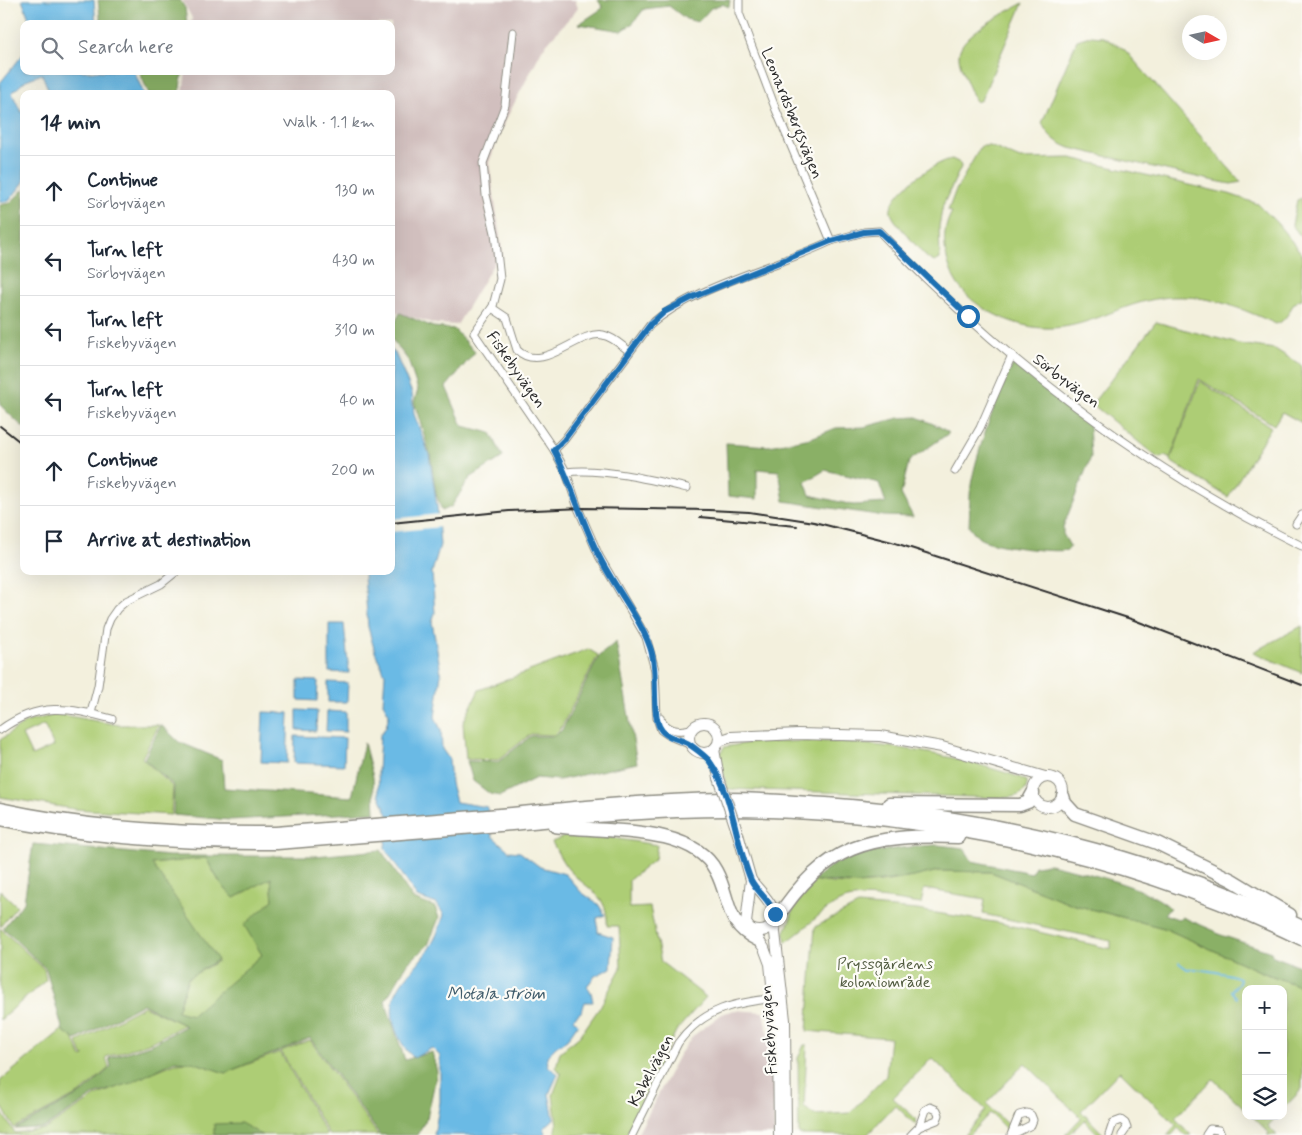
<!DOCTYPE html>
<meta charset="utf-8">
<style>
:root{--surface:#fff;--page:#f6f6f7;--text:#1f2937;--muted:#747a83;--line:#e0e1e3}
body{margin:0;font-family:Mynerve,sans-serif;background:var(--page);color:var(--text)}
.controls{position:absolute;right:15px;bottom:15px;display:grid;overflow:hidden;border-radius:10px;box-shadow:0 5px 20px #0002}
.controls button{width:45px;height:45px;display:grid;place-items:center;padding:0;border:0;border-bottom:1px solid var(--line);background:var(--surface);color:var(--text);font:25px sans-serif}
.compass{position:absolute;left:1182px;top:15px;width:45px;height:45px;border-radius:50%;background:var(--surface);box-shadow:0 5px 20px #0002;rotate:99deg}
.stop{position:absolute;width:15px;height:15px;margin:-11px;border:4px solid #1f6fb2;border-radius:50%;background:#fff}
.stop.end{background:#1f6fb2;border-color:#fff;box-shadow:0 1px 5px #0008}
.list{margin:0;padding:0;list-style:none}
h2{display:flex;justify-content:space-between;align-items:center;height:65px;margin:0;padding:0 20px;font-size:21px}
h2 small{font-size:16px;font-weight:400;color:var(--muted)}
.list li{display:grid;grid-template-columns:32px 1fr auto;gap:15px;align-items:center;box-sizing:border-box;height:70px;padding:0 20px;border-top:1px solid var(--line)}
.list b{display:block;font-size:19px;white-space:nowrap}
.list p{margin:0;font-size:16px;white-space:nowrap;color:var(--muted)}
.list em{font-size:16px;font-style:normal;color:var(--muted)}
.icon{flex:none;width:28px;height:28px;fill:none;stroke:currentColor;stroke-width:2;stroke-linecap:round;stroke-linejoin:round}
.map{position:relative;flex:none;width:1302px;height:1135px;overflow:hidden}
.search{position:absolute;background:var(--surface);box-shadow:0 5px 20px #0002;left:20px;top:20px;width:375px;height:55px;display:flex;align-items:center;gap:12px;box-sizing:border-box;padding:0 18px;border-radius:10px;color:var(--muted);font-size:19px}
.panel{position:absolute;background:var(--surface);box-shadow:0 5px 20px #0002;left:20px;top:90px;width:375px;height:485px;border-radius:10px}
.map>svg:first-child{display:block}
.industrial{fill:#d1bfbe}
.green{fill:#adcd75;stroke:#6c7c50;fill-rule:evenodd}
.forest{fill:#8ab066;stroke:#5a6e48;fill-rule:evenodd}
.water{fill:#6abae5;stroke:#4a7288}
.pier{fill:#f3f0dd}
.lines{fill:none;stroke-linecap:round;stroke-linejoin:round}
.stream{stroke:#6abae5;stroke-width:2}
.street-casing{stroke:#8f8e84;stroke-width:9}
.secondary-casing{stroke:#8f8e84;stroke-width:12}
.highway-casing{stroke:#8f8e84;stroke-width:15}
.street{stroke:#fff;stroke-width:7}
.secondary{stroke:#fff;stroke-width:10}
.highway{stroke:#fff;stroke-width:12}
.rail{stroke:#2b2b2b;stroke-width:2}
.secondary-bridge-casing{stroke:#8f8e84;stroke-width:12;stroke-linecap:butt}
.secondary-bridge{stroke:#fff;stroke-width:10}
.route{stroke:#1f6fb2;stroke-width:6}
.labels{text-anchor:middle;stroke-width:4.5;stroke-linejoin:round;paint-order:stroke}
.street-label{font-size:16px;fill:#2b2b2b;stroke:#fdfcf7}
.park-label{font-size:16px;fill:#525c41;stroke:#fdfcf7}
.water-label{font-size:18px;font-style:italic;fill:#415d6c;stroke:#fdfcf7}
</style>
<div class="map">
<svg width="1302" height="1135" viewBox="0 0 1302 1135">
<rect width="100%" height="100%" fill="#fdfcf7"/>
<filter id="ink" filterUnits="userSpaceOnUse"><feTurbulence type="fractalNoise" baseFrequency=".02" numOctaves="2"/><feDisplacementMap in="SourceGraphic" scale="10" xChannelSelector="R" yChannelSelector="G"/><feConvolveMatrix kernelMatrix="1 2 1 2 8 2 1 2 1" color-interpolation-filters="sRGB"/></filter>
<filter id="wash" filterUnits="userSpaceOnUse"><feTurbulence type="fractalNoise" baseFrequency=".0096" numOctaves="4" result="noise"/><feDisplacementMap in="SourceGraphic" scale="20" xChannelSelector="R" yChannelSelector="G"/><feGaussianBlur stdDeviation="1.12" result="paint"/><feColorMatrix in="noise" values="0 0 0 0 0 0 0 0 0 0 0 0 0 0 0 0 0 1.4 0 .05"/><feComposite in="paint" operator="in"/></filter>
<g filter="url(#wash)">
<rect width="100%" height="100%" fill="#f3f0dd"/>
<!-- industrial -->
<g class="industrial">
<path d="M182 0H575L578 8 543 48 504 123 489 162 503 257 496 260 457 325 436 324 391 311V94H183L186 71H391V24H191L192 18Z"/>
<path d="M734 1010 763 1012 774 1062V1135H637L679 1055 693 1036 722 1014Z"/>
</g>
<!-- green -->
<g class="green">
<path d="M1023 3 981 100 976 102C971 91 958 65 959 55 959 34 1006 13 1023 3Z"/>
<path d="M1090 36 1103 37 1124 49 1241 182 1231 184 1210 180 1070 148C1057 143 1048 136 1042 123L1077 40Z"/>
<path d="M981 146H990L1020 159 1071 158 1229 194 1258 204 1277 223 1302 254V299C1289 301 1291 320 1276 324 1248 311 1217 298 1186 297 1113 293 1076 354 996 315 979 307 962 294 954 278 944 256 940 233 952 212L948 211 955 192Z"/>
<path d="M952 159 960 163 961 167 943 205 939 226 940 259 935 262C925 259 919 248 912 241 906 233 894 222 891 213 887 194 936 161 952 159Z"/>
<path d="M1302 198V238L1292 225 1297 200Z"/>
<path d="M1156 322 1239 344 1275 349 1302 366V423L1282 412 1274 425 1199 379 1170 459 1165 456 1158 458 1092 404Z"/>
<path d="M1200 381 1271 427 1228 497 1170 461Z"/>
<path d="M1302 626V673L1253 652Z"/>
<path d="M588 649 598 655 561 728 554 735 531 734 498 760 466 759 463 723 479 690Z"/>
<path d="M58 714 119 725H159L142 758 173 787 171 815 74 809 0 797V740L26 722ZM44 725 54 746 32 756 22 735Z"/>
<path d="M806 741C885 743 944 752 1019 777L1027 781C1028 795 1015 797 1003 798L727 789 719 756 724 747 748 743Z"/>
<path d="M575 832 657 845 655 859 629 880V908L650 907 661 962 706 997 676 1031 626 1135H555L557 1125 553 1095 561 1074 556 1067 560 1052 580 1036 600 1007 621 968 619 926H607C609 894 587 890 569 870 562 862 557 851 552 842Z"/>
<path d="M206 858 220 883 234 898 271 878 273 900 245 925 262 955 192 1016 177 1011 188 978 218 961 151 864Z"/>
<path d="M938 871 991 872 1075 905 1164 928 1264 973 1302 987V1089L1283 1109V989H1246V1110L1213 1079 1175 1118 1191 1135H1185L1178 1128 1172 1135H1167L1176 1125 1120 1071 1081 1111 1104 1135H1099L1084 1120 1069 1135H1065L1081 1118 1025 1063 986 1104 1009 1126V1132L990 1113 969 1135H964L986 1110 932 1058 893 1098 915 1118 916 1125 895 1105 867 1135H799L798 1058 804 1045H807L804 1107 814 1115 850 1113 886 1076 890 1038 807 1031 815 927 858 905 917 910 1000 923 1111 949V941L983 914 985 899 924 889 921 904C899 901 859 892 839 902 819 912 805 930 786 942L784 934 791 917 794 904 812 880C853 889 898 881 938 871Z"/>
<path d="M0 890 17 906 0 927Z"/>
<path d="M0 928 44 969 46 980 0 1020Z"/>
<path d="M144 1006 184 1025 149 1043 106 1057 109 1068 82 1092 14 1128 0 1103V1081L68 1025 81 1057 85 1056 82 1055 77 1042Z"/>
<path d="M310 1040 378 1135H329L281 1051Z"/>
<path d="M280 1052 327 1135H0V1110L15 1133 45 1129 96 1096 175 1063 193 1062 225 1073Z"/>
<path d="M1252 1116H1277L1268 1126 1277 1135H1267L1269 1133Z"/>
</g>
<!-- forest -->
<g class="forest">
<path d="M98 0H180L185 8 187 24H101Z"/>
<path d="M598 0H730L729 7 722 4 711 8 698 22 686 19 669 6 644 9 633 23 622 31 579 24 603 8Z"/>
<path d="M139 71H183L179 94H149Z"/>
<path d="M24 189V428L0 405V205L10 203Z"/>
<path d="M400 313 433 327 454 329 475 352 446 387 463 426 491 433 503 457 470 478 451 507 442 511 436 494 430 454 414 402 418 390 408 360 391 338V331Z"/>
<path d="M1013 364 1089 425 1091 457 1063 527V534L1070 546 1068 550C1053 553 991 546 979 538 975 535 972 529 969 526 970 511 969 494 972 479 981 439 995 402 1013 364Z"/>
<path d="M917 417 940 427 949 433 909 461 901 494 913 517 884 516 784 501 779 471 757 469V499L728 496 726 443 769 446 811 438 836 428 864 427 899 418ZM825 470 879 483 886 503 853 505 810 495 805 482Z"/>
<path d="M616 642 637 763 559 780 536 778 500 796 490 794 473 781 467 761 498 762 531 736H554L562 730 599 656Z"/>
<path d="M161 725 179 742 222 760 224 788 352 797 364 743 373 777 375 812 230 820 173 815 174 786 144 759Z"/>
<path d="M33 844 169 856H315L381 850 413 899 435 907 439 918 428 945 408 963 385 1001 405 1060 432 1052 437 1072 427 1118 417 1135H380L310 1038 225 1073 193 1062 175 1061 131 1083 96 1094 44 1128 15 1129 84 1092 111 1067 109 1058 150 1045 186 1026 143 1004 76 1040 63 1031 46 969 3 928 24 902ZM206 858 220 883 234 898 271 878 273 900 244 925 262 955 192 1015 177 1011 188 978 218 960 152 864Z"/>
<path d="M938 845 964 848 972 861 1031 873 1035 866 1050 864C1079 871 1150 887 1170 908L1164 914 1178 919 1182 917 1215 931 1218 934 1271 952 1273 956 1302 967V987L1264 973 1164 928 1075 905 991 872 938 871 914 877 858 884 812 880C820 875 827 868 834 864 855 852 913 846 938 845Z"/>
<path d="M241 1123 262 1135H214V1124Z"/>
</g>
<!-- water -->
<g class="water">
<path d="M22 0H94L96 24H31Z"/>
<path d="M24 53V71H134L144 94H50L42 74 26 80 12 93 21 112H24V182L9 201 0 202V83Z"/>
<path d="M391 350 395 353 412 393 414 414 429 454 437 506 440 545 432 572 435 613 432 622 441 673 435 717 441 730 442 749 449 759 451 783 456 802 487 807 492 836 509 851 520 852 540 867 565 874 581 892 598 904 605 915 597 918 598 932 613 937 611 968 595 976 587 986 591 992 593 1002H585L582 1011 573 1019 578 1024 567 1040 557 1046 547 1056 548 1066 558 1074 549 1094 554 1119 544 1128 545 1135H434L440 1102V1056L432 1048 414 1058C405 1050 402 1044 397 1033 382 995 405 981 426 953 435 941 439 929 444 915L437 904 417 897 385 848 388 815 379 794 378 772 380 735 386 727 389 714 383 703 385 674 375 652 368 627 364 576 365 571H391Z"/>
<path d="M329 624H344L349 673 329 672Z"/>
<path d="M298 680 318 681 317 701 298 700Z"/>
<path d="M328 682 348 683 347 702H328Z"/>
<path d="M297 710 317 711 316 731 297 730Z"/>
<path d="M327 711 346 712V732L326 731Z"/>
<path d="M263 712 289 713 287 763 261 762Z"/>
<path d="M295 736 345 738 344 765 294 763Z"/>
</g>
<!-- pier -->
<path class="pier" d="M440 514 441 527 391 532V519Z"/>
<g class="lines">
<!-- stream -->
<path class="stream" d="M1179 963 1187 969C1195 968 1235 974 1240 979L1239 983 1231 991 1237 998"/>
</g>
</g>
<g filter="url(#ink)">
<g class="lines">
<defs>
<g id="street">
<path d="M513 32 505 105 483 163 486 195 495 233 500 279 493 306 474 333 554 450 566 472 578 508 599 556 646 637 655 670 657 718 661 730 670 736 689 744"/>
<path d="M831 241 864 232 879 231C997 356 1147 471 1302 546"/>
<path d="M492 308 507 318 517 350C543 375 578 330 603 335 613 337 621 345 629 351"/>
<path d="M554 450 564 440 650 325C696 285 775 268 831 241L776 110 739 13V0"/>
<path d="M955 471 980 428 1012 355"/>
<path d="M566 472C599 467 653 480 687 488"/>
<path d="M1296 524 1302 515"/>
<path d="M91 713 98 686 106 629 110 619 117 609 126 601 161 584 177 571"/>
<path d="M660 718C667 731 678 732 691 729"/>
<path d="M0 730C38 702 69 707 112 719"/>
<path d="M632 1135 678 1043C703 1008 737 1002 777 998"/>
<path d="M911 1135 919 1127 925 1110 930 1107 937 1110 939 1115 937 1120 919 1127"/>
<path d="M1011 1135 1019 1115 1027 1113 1031 1115 1033 1120 1031 1125 1011 1135"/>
<path d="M1109 1135 1113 1123 1121 1120 1125 1123 1127 1128 1122 1135"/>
<path d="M1206 1135 1210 1129 1219 1130 1221 1135"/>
</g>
<g id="secondary">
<circle cx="704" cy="738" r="15"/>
<path d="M719 741 731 737 798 734 880 736 942 747 1045 777"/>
<path d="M714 749 719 778"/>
<circle cx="1048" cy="792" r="15"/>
<path d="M738 834 751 880 746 923 764 948 770 964 778 1042 779 1135"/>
<path d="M751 880C759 891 786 914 770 927 765 932 758 932 751 929"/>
<path d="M774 924 785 1020 786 1135"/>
</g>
<g id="highway">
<path d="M1063 796 1065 803 1075 814 1157 843 1232 880 1290 915"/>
<path d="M889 804 1020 805 1028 802 1033 793"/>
<path d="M0 809C91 829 183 834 276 833 354 827 433 821 512 814 583 807 655 800 727 799 760 799 793 802 826 804 989 816 1154 855 1302 927"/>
<path d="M0 819C91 838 184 844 277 843 355 837 434 830 512 824 584 817 656 810 727 810 925 811 1124 853 1302 939"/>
<path d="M555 826C600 833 691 823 716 871 731 899 724 924 758 940"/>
<path d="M775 921C825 844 869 834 958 837"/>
</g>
</defs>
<!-- street casing -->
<use href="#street" class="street-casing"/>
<!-- secondary casing -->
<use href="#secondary" class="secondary-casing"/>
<!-- highway casing -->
<use href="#highway" class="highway-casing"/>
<!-- street -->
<use href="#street" class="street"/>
<!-- secondary -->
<use href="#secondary" class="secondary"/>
<!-- highway -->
<use href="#highway" class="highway"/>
<!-- rail -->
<g class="rail">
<path d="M0 426 24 445"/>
<path d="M700 517 797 526"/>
<path d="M391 523 509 511 584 508 709 510 749 512 814 522 892 542 1134 620 1302 685"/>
</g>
<defs>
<path id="secondary-bridge" d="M719 778 738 834"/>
</defs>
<!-- secondary-bridge casing -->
<use href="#secondary-bridge" class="secondary-bridge-casing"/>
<!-- secondary-bridge -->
<use href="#secondary-bridge" class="secondary-bridge"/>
</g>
</g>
<g class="lines" filter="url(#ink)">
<!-- route -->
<path class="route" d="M775 914C771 901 757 892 751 880 735 844 734 795 710 762 708 758 691 745 687 743 678 738 664 738 659 726 651 707 659 672 650 647 639 616 615 588 600 558 582 523 572 484 554 450L564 440 650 325 664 312 693 297 831 241 864 232 879 231 968 316"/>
</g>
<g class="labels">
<!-- street labels -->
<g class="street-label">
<text transform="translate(793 113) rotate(68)" y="6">Leonardsbergsvägen</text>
<text transform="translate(517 369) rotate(55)" y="6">Fiskebyvägen</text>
<text transform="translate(1067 380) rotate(37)" y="6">Sörbyvägen</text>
<text transform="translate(768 1030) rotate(-94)" y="6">Fiskebyvägen</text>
<text transform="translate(650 1070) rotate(-62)" y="6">Kabelvägen</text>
</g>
<!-- park labels -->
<g class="park-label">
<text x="885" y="969">Pryssgårdens<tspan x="885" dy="18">koloniområde</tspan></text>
</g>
<!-- water labels -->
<g class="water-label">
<text x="496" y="999">Motala ström</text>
</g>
</g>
</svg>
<div class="controls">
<button>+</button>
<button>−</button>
<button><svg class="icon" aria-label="layers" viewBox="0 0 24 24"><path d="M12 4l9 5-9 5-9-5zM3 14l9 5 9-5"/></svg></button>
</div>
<svg class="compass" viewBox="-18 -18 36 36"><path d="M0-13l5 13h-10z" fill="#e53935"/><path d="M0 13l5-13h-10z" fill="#747a83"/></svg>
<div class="stop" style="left:968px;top:316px"></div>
<div class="stop end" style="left:775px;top:914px"></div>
<div class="search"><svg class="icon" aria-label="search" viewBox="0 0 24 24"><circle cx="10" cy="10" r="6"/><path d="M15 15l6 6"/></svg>Search here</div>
<section class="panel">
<h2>14 min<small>Walk · 1.1 km</small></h2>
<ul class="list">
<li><svg class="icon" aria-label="ahead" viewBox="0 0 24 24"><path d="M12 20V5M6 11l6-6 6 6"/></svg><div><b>Continue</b><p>Sörbyvägen</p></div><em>130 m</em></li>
<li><svg class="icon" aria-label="left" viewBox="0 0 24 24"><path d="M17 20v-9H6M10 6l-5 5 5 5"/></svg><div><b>Turn left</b><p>Sörbyvägen</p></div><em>430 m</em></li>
<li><svg class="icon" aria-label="left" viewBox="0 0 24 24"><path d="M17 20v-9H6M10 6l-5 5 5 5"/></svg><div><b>Turn left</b><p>Fiskebyvägen</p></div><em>310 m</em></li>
<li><svg class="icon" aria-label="left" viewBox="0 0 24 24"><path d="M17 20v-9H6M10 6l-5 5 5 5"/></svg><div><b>Turn left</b><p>Fiskebyvägen</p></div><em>40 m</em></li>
<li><svg class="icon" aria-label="ahead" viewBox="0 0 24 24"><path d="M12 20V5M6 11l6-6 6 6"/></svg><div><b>Continue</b><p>Fiskebyvägen</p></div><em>200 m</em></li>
<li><svg class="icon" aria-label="arrive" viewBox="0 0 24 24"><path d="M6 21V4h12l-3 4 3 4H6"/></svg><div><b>Arrive at destination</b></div></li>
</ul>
</section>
</div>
